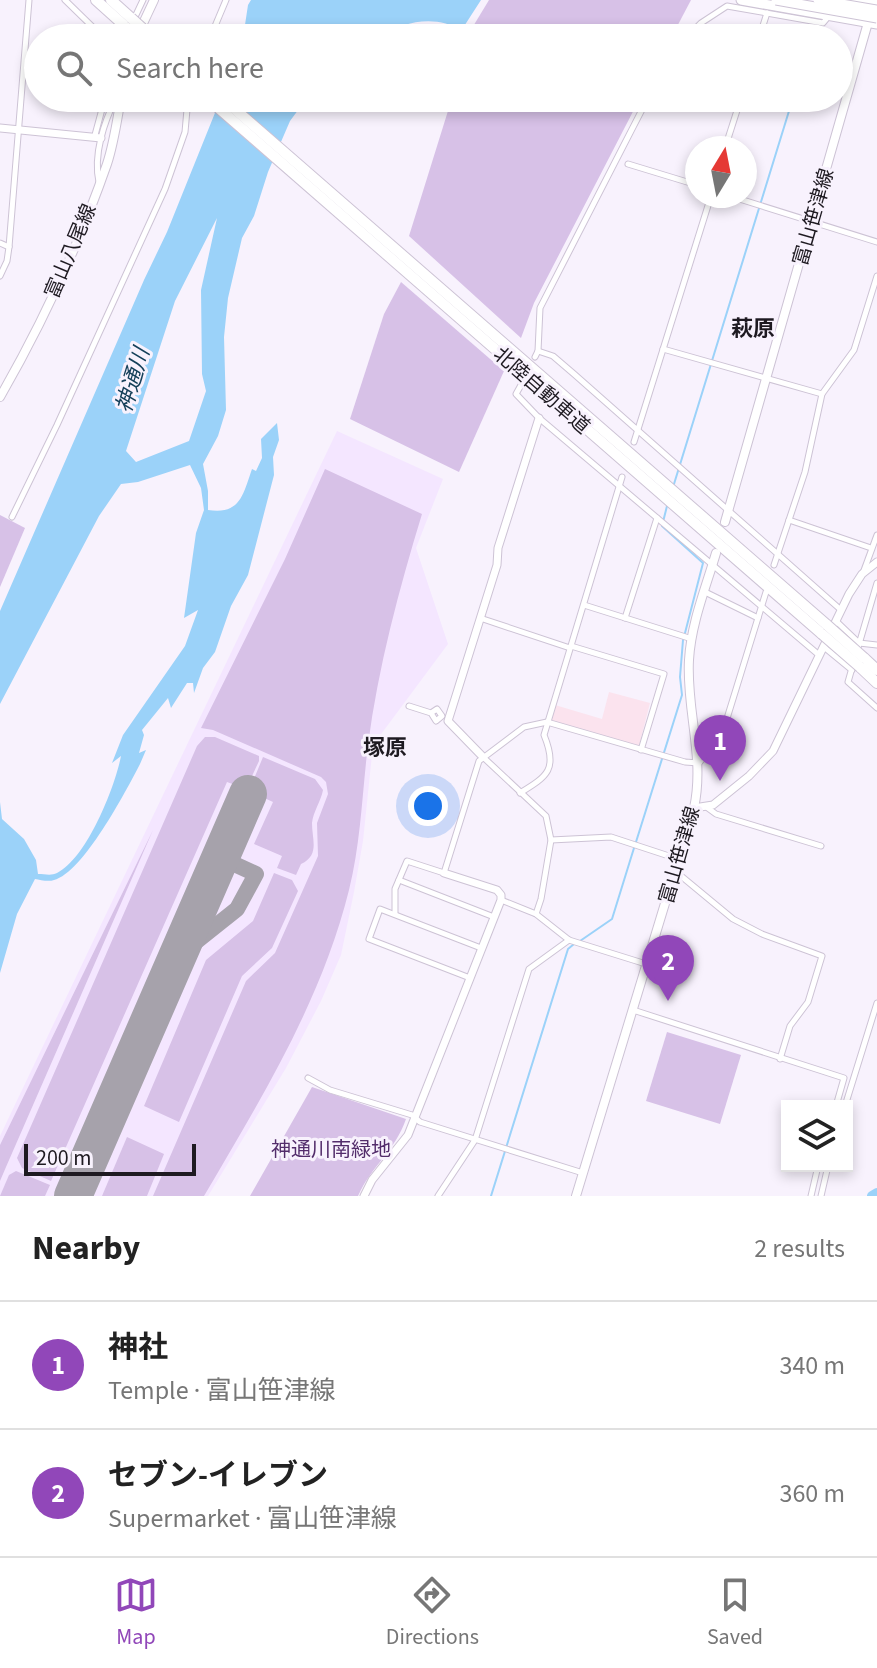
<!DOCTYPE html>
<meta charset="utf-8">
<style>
:root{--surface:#fff;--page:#f6f6f6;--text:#222;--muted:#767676;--line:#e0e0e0;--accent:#9147b9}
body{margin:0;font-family:"Source Sans 3","Noto Sans JP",sans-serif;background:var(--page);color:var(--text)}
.controls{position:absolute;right:24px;bottom:24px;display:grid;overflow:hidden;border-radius:0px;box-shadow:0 4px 12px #0003}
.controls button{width:72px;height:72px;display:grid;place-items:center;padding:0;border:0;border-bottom:2px solid var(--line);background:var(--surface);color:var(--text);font:40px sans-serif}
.compass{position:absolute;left:685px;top:136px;width:72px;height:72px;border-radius:50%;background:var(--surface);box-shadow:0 4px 12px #0003;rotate:10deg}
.scale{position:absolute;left:24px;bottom:20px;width:172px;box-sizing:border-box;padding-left:8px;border:4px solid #1e1a21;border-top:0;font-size:22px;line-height:28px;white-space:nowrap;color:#1e1a21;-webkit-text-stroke:6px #f8f2fd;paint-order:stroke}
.you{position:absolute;left:428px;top:806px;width:28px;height:28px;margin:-20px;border:6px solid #fff;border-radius:50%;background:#1a73e8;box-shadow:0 0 0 12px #1a73e833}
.badge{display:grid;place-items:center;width:52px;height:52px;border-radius:50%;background:var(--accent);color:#fff;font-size:26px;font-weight:700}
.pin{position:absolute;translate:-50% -66px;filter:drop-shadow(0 2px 4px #0008)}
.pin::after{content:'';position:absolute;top:42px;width:28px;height:24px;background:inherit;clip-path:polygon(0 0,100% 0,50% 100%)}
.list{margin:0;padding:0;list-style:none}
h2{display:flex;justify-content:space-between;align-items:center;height:104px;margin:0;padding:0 32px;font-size:34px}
h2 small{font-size:26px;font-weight:400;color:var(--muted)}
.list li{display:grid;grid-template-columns:52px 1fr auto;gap:24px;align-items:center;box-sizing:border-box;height:128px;padding:0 32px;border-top:2px solid var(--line)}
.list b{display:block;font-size:30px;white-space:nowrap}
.list p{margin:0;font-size:26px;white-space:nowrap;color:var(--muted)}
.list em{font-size:26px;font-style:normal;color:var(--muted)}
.icon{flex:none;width:44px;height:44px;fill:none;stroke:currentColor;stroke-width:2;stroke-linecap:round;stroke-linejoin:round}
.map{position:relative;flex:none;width:877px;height:1196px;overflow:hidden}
.search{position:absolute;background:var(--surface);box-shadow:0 4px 12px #0003;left:24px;right:24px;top:24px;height:88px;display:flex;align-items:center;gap:20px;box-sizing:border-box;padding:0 28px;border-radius:44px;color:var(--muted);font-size:30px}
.sheet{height:360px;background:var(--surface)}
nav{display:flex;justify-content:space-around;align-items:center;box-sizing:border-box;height:112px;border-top:2px solid var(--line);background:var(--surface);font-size:22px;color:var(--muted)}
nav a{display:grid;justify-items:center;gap:4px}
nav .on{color:var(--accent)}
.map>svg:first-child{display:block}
.commercial{fill:#fbe3ee}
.built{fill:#f4e6ff}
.green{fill:#d7c1e7}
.water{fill:#9bd2f9;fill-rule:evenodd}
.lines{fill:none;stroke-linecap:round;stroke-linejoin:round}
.stream{stroke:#9bd2f9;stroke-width:2}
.river{stroke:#9bd2f9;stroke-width:10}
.taxiway{stroke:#a6a2ab;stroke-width:16}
.runway{stroke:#a6a2ab;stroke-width:38}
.minor-casing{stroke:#cdc3d5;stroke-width:7}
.tertiary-casing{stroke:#cdc3d5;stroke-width:9}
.primary-casing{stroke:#cdc3d5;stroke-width:10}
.trunk-casing{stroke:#cdc3d5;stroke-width:11}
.motorway-casing{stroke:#cdc3d5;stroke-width:12}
.minor{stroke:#fff;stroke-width:5}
.tertiary{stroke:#fff;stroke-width:7}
.primary{stroke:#fff;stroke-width:8}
.trunk{stroke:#fff;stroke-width:9}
.motorway{stroke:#fff;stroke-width:10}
.trunk-bridge-casing{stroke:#cdc3d5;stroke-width:11;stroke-linecap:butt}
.motorway-bridge-casing{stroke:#cdc3d5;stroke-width:12;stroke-linecap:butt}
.trunk-bridge{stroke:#fff;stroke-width:9}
.motorway-bridge{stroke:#fff;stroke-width:10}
.labels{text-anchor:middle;stroke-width:6;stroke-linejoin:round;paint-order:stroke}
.street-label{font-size:20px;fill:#1e1a21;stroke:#f8f2fd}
.park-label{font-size:20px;fill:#532d6b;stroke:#f8f2fd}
.neighbourhood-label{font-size:22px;font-weight:bold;fill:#1e1a21;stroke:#f8f2fd}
.water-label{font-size:22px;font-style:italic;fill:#15405a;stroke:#f8f2fd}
</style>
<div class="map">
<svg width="877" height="1196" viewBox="0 0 877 1196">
<rect width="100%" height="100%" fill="#f8f2fd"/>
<!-- commercial -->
<path class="commercial" d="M609 692 650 703 639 746 551 721 555 705 602 719Z"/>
<!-- built -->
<path class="built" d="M337 431 443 479 416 548 448 644 373 745 363 841 354 892 341 955 321 1001 286 1068 208 1196H0V1136Z"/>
<!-- green -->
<g class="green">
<path d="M489 0H691L671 38H466Z"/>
<path d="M452 98H640L534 303 521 338 409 236Z"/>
<path d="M401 282 504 371 459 472 350 419 384 314Z"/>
<path d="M325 469 422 514C399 589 378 668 368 745 362 793 361 842 349 890 321 1002 262 1097 204 1196H153L246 981 275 953 318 856 317 823 328 794 326 782 321 777 213 730 201 728 285 559Z"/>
<path d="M0 515 25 528 0 587Z"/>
<path d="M205 737H215L259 756V761L246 789 227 782 51 1181 22 1168 17 1158 197 746Z"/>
<path d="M263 757 315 779 323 790C321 801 313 812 312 823 312 840 320 855 301 864L296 875 277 868 282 856 254 844 273 802 249 791Z"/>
<path d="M153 830 6 1167 0 1181V1145Z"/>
<path d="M274 873 292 880 298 891 272 948 242 976 179 1122 144 1106 206 960 253 921Z"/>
<path d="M667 1032 741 1055 720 1124 646 1101Z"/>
<path d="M312 1087 406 1119C395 1151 372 1165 358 1196H250Z"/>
<path d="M127 1137 164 1154 147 1196H102Z"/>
<path d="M16 1171 50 1185 45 1196H0L9 1175Z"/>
</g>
<!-- water -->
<g class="water">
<path d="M251 0H481L461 31C439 15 402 20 382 38H243L248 5Z"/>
<path d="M221 98H307L290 121 268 172 254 216 242 238 228 298 224 337 226 410 218 436 203 464 208 491V510C240 515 243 495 252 469L256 471 262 458 261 439 277 423 279 440 273 457 274 475 248 575 231 606 215 652 203 668 194 693 193 683H187L171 708 168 698 142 730 144 735 139 753 146 750 140 764C126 791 83 873 54 880 49 882 40 880 35 879L17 914 0 973V802L2 819 24 839 36 860 38 874C45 874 51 876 57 873 87 858 115 787 121 756L112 763 123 735 185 646 198 610 184 618 196 533 204 510 201 488 190 465 138 482 121 484 99 516 0 704V611L144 280 167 232ZM217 218 201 290 202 374 206 391 189 441 136 462 126 451 175 301Z"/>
</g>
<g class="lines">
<!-- stream -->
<g class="stream">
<path d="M811 38 818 16"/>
<path d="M674 484 793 98"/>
<path d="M667 506 662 526 703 563 685 633"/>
<path d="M636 842 682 695 680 677 683 640"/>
<path d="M580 941 612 919 634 848"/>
<path d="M491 1196 568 949 574 944"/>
</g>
<!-- river -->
<path class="river" d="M872 1196 877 1193"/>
<!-- taxiway -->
<path class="taxiway" d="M178 956 237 909 256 874 221 858"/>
<!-- runway -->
<path class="runway" d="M73 1196 248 794"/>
<defs>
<g id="minor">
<path d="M65 0 104 38"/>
<path d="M134 19 143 0"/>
<path d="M210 38 226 0"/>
<path d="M686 38 701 23 727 6 823 23 828 17"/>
<path d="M759 38 767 13"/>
<path d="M95 135 105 98"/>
<path d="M725 148 741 98"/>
<path d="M628 164 697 185"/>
<path d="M99 182C93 155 104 122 116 98"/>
<path d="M730 196 877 242"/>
<path d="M0 243 9 247"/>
<path d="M0 276 7 261 9 247 29 0"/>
<path d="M663 349 822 394"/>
<path d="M538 351 553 356 574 374 841 610"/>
<path d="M535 357 538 351 540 308 648 98"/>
<path d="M521 385 516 394 539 418 819 655"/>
<path d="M634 442 711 196"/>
<path d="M12 517 57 425 165 189 185 132 188 98"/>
<path d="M789 520 871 548"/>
<path d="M774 565 805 472 822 394 854 350 877 276"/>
<path d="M863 573 877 535"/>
<path d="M705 592 758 618"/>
<path d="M584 605 692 639"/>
<path d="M480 618 570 648"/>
<path d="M625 618 657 518"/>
<path d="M836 621 859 643 877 645"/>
<path d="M571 646 664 674 641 750"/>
<path d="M824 647 852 670"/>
<path d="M857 651 877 583"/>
<path d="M854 661 848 682 877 708"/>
<path d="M409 706 431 713 436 721 442 716 437 709 431 713"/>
<path d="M483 757 546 816 551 840 541 899 536 914"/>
<path d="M520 793C548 776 558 769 544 735L622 477"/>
<path d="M705 806 716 814 821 846"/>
<path d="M551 840 611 837 678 859"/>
<path d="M675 871 733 919 762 934 822 956 808 1002 790 1026 780 1059"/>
<path d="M399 880 494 917"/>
<path d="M501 900 536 914 569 940 646 964"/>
<path d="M395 914V889L407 861 444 873 479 761 524 727 547 722 685 762 699 763 705 756 716 754 766 592"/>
<path d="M470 978 369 939 380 909 481 948"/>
<path d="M633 1010 844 1078 836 1106"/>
<path d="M308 1078 330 1090 412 1115 420 1122 583 1173"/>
<path d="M845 1106 877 1003"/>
<path d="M438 1196 475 1140 529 969 569 940"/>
<path d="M811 1196 818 1166"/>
<path d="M821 1196 828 1166"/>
</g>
<g id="tertiary">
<path d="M0 128 101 138"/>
<path d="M483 757 448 721 497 565 498 548 539 418"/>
<path d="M694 808 713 805 749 776 773 751 849 594 862 574 877 562"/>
<path d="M364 1196 372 1180 408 1135 501 900V895L497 890 444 873"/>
</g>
<g id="primary">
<path d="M139 32 154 0"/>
<path d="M0 397C42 324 79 244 107 164 114 143 117 120 121 98"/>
<path d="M725 522 869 19"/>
<path d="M576 1196 694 808C705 757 686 710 689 660 691 624 706 587 716 553"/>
</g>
<g id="trunk">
<path d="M741 0 877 24"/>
<path d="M855 0 877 4"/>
</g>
<g id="motorway">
<path d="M96 0 126 27"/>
<path d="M111 0 131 18"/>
<path d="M207 98 822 634"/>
<path d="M222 98 827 625"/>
<path d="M864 658 877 670"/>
<path d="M860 667 877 683"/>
</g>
</defs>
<!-- minor casing -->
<use href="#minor" class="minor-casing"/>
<!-- tertiary casing -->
<use href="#tertiary" class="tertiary-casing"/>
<!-- primary casing -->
<use href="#primary" class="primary-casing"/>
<!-- trunk casing -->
<use href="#trunk" class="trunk-casing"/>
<!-- motorway casing -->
<use href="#motorway" class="motorway-casing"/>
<!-- minor -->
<use href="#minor" class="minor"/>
<!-- tertiary -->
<use href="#tertiary" class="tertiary"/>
<!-- primary -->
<use href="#primary" class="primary"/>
<!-- trunk -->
<use href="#trunk" class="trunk"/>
<!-- motorway -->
<use href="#motorway" class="motorway"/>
<defs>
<g id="trunk-bridge">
<path d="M776 0 877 18"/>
<path d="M818 0 877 10"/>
</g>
<g id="motorway-bridge">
<path d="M131 18 153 38"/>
<path d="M126 27 138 38"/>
<path d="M827 625 864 658"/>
<path d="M822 634 860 667"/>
</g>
</defs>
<!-- trunk-bridge casing -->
<use href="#trunk-bridge" class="trunk-bridge-casing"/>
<!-- motorway-bridge casing -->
<use href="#motorway-bridge" class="motorway-bridge-casing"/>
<!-- trunk-bridge -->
<use href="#trunk-bridge" class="trunk-bridge"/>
<!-- motorway-bridge -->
<use href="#motorway-bridge" class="motorway-bridge"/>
</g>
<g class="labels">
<!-- street labels -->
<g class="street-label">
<text transform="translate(813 217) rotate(-74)" y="7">富山笹津線</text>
<text transform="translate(70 251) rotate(-67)" y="7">富山八尾線</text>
<text transform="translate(542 390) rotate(41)" y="7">北陸自動車道</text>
<text transform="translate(679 855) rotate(-74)" y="7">富山笹津線</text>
</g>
<!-- park labels -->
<g class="park-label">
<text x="331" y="1156">神通川南緑地</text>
</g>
<!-- neighbourhood labels -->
<g class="neighbourhood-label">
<text x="753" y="336">萩原</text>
<text x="385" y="755">塚原</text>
</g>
<!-- water labels -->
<g class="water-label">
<text transform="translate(132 380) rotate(-73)" y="8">神通川</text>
</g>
</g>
</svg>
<div class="controls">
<button><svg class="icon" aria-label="layers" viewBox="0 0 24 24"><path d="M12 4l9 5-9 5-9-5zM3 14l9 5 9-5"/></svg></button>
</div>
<svg class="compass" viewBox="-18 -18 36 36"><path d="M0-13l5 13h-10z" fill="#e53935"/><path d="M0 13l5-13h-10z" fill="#767676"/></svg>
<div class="scale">200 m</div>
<div class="you"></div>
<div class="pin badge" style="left:720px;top:781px">1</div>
<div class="pin badge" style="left:668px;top:1001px">2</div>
<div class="search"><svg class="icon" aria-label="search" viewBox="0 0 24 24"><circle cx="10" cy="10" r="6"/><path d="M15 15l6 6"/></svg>Search here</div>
</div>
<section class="sheet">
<h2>Nearby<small>2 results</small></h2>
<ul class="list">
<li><span class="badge">1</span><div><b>神社</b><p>Temple · 富山笹津線</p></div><em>340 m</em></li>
<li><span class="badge">2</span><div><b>セブン-イレブン</b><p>Supermarket · 富山笹津線</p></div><em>360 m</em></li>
</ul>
</section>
<nav>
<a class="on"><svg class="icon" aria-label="map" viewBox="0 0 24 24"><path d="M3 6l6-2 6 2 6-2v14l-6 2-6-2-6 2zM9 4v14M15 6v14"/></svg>Map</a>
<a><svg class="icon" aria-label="directions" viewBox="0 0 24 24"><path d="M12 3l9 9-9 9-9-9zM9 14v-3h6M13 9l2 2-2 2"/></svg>Directions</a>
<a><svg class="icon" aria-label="saved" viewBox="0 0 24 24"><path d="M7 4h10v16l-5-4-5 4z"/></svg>Saved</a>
</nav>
